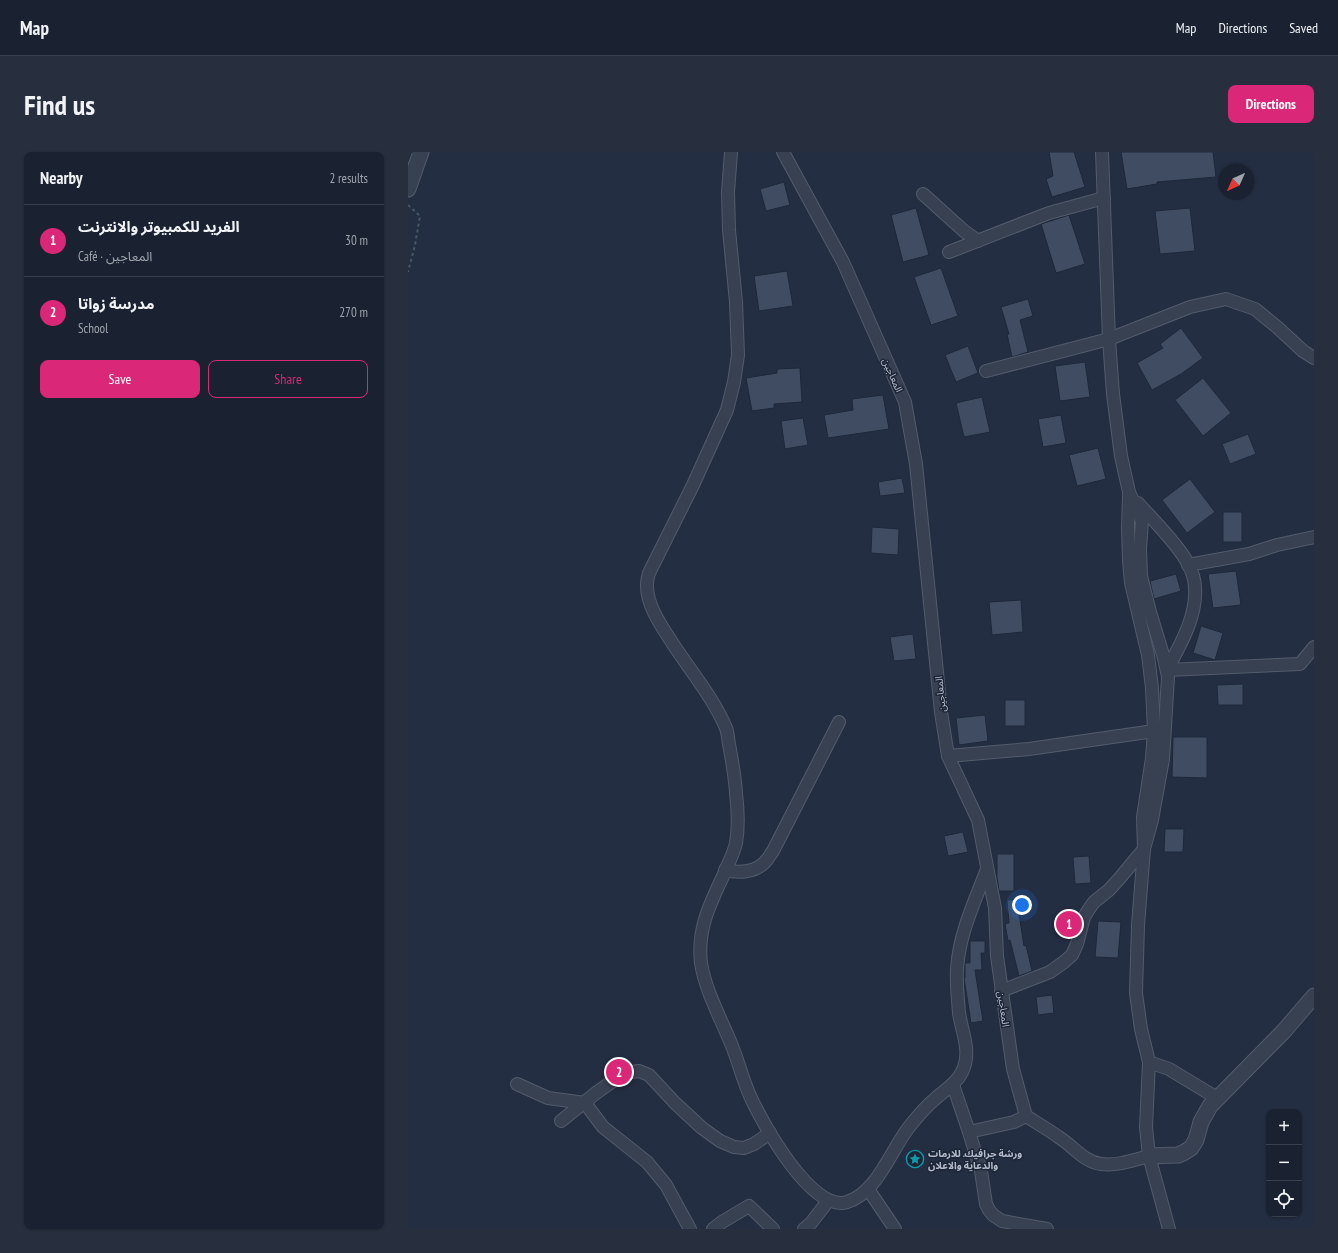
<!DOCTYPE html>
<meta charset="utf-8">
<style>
:root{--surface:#1a2232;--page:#272f3e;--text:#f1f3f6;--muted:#9fa4ac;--line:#383f4d;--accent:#db2777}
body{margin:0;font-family:"PT Sans Narrow","Noto Sans Arabic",sans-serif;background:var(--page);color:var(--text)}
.controls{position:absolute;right:12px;bottom:12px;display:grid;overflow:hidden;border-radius:8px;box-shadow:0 1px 3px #0004}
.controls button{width:36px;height:36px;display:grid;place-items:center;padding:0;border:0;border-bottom:1px solid var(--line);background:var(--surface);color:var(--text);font:20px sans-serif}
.compass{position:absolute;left:810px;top:12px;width:36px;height:36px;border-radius:50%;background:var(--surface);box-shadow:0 1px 3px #0004;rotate:225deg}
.you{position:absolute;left:614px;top:753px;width:14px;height:14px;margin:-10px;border:3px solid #fff;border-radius:50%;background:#1a73e8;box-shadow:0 0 0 6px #1a73e833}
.badge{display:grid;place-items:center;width:26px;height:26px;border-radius:50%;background:var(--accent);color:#fff;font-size:13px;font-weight:700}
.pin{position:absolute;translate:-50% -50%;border:2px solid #fff;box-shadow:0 1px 4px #0006}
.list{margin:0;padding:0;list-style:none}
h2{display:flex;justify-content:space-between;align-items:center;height:52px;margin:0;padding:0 16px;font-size:17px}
h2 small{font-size:13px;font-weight:400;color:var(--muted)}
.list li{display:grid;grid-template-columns:26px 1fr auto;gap:12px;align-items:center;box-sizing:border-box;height:72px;padding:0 16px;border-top:1px solid var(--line)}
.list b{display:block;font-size:15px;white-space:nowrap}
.list p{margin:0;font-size:13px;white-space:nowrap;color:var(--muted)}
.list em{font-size:13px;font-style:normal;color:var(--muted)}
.actions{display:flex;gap:8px;padding:12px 16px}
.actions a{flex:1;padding:9px 0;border:1px solid var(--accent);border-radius:8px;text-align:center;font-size:14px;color:var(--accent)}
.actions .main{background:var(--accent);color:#fff}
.icon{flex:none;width:22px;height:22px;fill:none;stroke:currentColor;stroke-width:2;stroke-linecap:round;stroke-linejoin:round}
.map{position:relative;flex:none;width:906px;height:1077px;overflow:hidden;border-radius:8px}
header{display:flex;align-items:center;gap:24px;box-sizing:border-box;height:56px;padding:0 20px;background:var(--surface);border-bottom:1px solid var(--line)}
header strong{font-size:19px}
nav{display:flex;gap:22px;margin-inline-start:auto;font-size:14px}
.intro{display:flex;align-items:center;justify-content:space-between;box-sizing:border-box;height:96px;padding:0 24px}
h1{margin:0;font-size:28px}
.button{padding:10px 18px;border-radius:8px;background:var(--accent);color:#fff;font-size:14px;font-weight:700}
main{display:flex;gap:24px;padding:0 24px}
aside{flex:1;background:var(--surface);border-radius:8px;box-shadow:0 1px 3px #0004}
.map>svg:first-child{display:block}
.building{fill:#3f4c62;stroke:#1e2839}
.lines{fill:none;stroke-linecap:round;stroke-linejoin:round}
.minor-casing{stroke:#525c6c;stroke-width:14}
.tertiary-casing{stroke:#525c6c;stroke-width:17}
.path{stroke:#435b60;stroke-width:2;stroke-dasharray:3 3;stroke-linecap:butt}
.minor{stroke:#384152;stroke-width:12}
.tertiary{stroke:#384152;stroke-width:15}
.labels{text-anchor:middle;stroke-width:3;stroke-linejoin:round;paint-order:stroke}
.street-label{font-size:10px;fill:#b4bccc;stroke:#1c2637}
.poi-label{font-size:10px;font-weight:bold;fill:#b4bccc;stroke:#1c2637;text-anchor:start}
</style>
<header>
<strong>Map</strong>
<nav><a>Map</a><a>Directions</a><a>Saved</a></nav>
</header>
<div class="intro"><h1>Find us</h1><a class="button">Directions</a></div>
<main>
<aside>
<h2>Nearby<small>2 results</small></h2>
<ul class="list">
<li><span class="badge">1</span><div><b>الفريد للكمبيوتر والانترنت</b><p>Café · المعاجين</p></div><em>30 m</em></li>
<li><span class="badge">2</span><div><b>مدرسة زواتا</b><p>School</p></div><em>270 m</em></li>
</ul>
<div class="actions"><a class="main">Save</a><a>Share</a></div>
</aside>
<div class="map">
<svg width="906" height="1077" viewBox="0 0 906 1077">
<rect width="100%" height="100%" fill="#232e42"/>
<!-- building -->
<g class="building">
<path d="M641 0H666L677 35 644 45 638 27 645 24Z"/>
<path d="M713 0H805L808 25 749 30V32L719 37Z"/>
<path d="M376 30 382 53 358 59 352 37Z"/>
<path d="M508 56 521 103 495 110 483 63Z"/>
<path d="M782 56 787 99 752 102 747 59Z"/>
<path d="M661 63 677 112 648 121 633 72Z"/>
<path d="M533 116 550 164 523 173 506 125Z"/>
<path d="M379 119 385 154 351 159 346 124Z"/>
<path d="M620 147 625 164 612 168 620 200 604 205 599 182H601L593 155Z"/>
<path d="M773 176 795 206 773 222 744 238 729 211 755 196 752 192Z"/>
<path d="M560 194 570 221 548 230 537 203Z"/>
<path d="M677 210 682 245 652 249 647 214Z"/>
<path d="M392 216 394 250 366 252V256L344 259 338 226 369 221V217Z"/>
<path d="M795 226 823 261 795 284 767 248Z"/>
<path d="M475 243 481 277 420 286 416 263 445 258 444 247Z"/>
<path d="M574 245 582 280 556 285 548 251Z"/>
<path d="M653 263 658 291 635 295 630 267Z"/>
<path d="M395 266 400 293 377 297 373 269Z"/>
<path d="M840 282 848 302 822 312 814 292Z"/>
<path d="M690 296 698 327 669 334 661 303Z"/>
<path d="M494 326 497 341 472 344 470 330Z"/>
<path d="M782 327 807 360 779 381 754 348Z"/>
<rect x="815" y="360" width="19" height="30"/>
<path d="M464 375 491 377 490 403 463 401Z"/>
<path d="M828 419 833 453 805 456 800 422Z"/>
<path d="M768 422 773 439 746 447 742 429Z"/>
<path d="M613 448 615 480 584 483 581 450Z"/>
<path d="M793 474 815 481 807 508 785 501Z"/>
<path d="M505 482 508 507 486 509 482 485Z"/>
<path d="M835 532V553H810L809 533Z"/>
<rect x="597" y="548" width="20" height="26"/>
<path d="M577 563 580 589 551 593 548 566Z"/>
<path d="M765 585H799V626L764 625Z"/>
<path d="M757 677H776L775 700H756Z"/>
<path d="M555 680 560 700 540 704 536 684Z"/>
<path d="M589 702H606V739H591L589 725Z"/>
<path d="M681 704 683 731 667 732 665 705Z"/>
<path d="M618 747 619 762H611L616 794 618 793 624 819 611 824 602 788 600 789 597 772 601 771 599 748Z"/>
<path d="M690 769 713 770 710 806 687 805Z"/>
<path d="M562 789H577V801H573L574 818H567L575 869 563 871 556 826H557V811H562Z"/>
<path d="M644 843 646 861 630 863 628 845Z"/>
</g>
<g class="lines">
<defs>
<g id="minor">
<path d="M323 0 320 40 321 78 328 150 330 203 326 230 319 258 285 333 241 421C240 425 239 428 239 432 238 453 254 475 265 492 282 518 306 547 318 576 320 581 320 587 321 592 324 608 327 625 328 641 330 658 331 674 328 691 326 701 320 712 316 722 302 752 289 777 293 811 297 838 314 869 324 894 331 911 335 929 343 946 355 972 404 1061 439 1050 469 1041 483 998 501 975 509 965 517 955 527 947 537 938 548 932 554 920 564 900 554 881 551 861 550 847 548 831 549 817 551 782 567 749 579 717"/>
<path d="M375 0 435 110 497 250 508 312 533 560 540 604 570 668 587 756 589 804 605 917 618 964C629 971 641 978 652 986 665 994 676 1010 693 1012 709 1014 726 1008 741 1004"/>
<path d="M515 42 556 79 570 89"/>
<path d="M541 100 641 61 696 46"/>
<path d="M578 219 701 187 782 155 818 147 847 157 869 175 895 199 906 206"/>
<path d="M721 344 720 375 721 408 723 431 740 503 744 536 746 579 744 606 735 665 736 697 730 773 728 841 733 877 741 910 738 975 741 1004 761 1077"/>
<path d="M730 351C744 367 769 391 779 410 783 417 787 427 787 436 789 465 772 493 759 518"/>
<path d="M780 413 841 402 869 393 906 385"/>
<path d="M759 518 892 512 906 495"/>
<path d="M540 604 621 597 753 578"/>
<path d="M317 718C330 721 347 721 357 710 360 707 362 703 365 699L431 570"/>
<path d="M593 839 642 820 656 810 664 803 669 792 676 765 681 757 686 750 701 738 711 727 736 697 744 668 755 607 760 525 756 506 742 460 733 424 732 397 734 369 721 340 713 304 705 242 701 187 694 0"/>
<path d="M741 910 761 917 809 946"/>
<path d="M109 932 140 946 177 951 195 975 239 1010 258 1033 282 1077"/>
<path d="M545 933 561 980 573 1019 578 1052 581 1058 585 1063 594 1069 639 1077"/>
<path d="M153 969 188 941 216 921 231 919 241 923 267 951 294 976 312 989 326 995 336 996 346 992 362 981"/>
<path d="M561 980 606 970 618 964"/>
<path d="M460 1037 487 1077"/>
<path d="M305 1077 314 1070 341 1054 365 1077"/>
<path d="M396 1077 403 1071 420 1049"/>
</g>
<g id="tertiary">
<path d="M0 37 13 0"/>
<path d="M741 1004 770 1003 775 1001 783 996 788 988 793 970 802 954 876 879 906 844"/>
</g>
</defs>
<!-- minor casing -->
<use href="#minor" class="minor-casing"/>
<!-- tertiary casing -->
<use href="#tertiary" class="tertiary-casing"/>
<!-- path -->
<path class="path" d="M0 53 12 64 7 93 0 120"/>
<!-- minor -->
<use href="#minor" class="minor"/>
<!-- tertiary -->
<use href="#tertiary" class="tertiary"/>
</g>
<!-- icons -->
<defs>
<symbol id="sight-ring" viewBox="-11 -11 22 22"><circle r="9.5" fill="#1c2637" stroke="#0f9aa8" stroke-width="1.5"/><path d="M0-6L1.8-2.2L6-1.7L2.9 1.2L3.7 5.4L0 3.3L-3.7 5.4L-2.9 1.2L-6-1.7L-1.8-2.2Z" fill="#0f9aa8"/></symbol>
</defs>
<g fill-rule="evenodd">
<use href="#sight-ring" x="497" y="997" width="20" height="20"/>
</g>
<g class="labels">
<!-- street labels -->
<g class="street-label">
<text transform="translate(485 223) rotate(66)" y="4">المعاجين</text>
<text transform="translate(532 542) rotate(-96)" y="4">المعاجين</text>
<text transform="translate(596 857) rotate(82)" y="4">المعاجين</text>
</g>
<!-- poi labels -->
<g class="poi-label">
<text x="520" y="1005">ورشة جرافيك. للارمات<tspan x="520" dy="12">والدعاية والاعلان</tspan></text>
</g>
</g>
</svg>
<div class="controls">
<button>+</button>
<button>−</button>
<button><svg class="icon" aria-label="locate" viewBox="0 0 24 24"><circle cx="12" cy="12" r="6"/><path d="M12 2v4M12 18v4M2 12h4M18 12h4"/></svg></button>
</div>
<svg class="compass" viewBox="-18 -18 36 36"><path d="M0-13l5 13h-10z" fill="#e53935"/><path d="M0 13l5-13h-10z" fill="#9fa4ac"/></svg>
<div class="you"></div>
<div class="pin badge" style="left:661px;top:772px">1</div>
<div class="pin badge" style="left:211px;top:920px">2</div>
</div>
</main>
